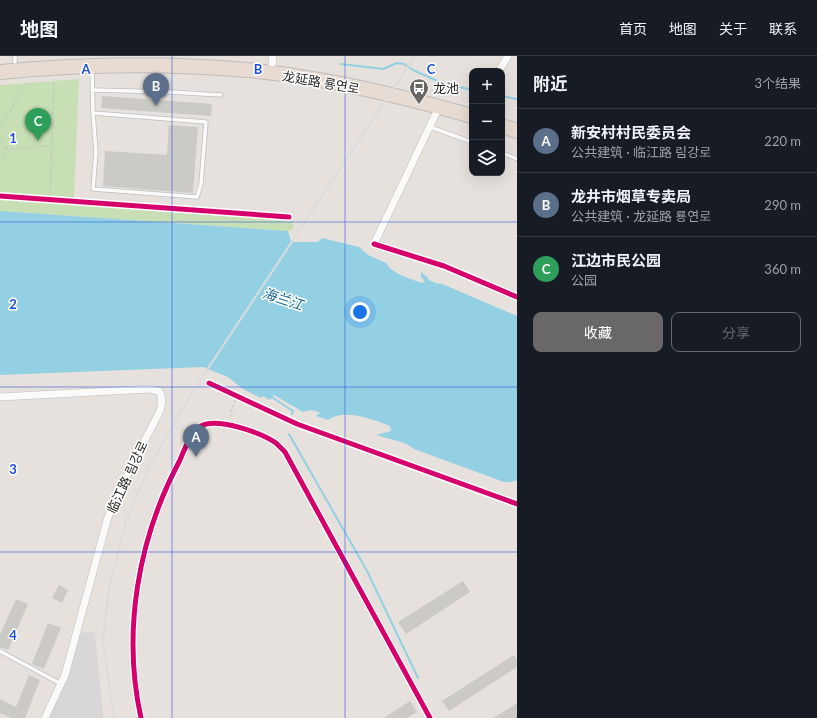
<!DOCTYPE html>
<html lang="zh">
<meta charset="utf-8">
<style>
:root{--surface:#171b24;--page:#20242c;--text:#f1f3f6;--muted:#9ea1a6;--line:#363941;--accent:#6a6866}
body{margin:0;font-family:Lato,"Noto Sans SC","Noto Sans KR",sans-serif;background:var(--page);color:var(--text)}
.controls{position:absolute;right:12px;top:12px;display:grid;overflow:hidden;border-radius:8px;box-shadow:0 4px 16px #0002}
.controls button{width:36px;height:36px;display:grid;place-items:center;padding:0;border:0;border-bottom:1px solid var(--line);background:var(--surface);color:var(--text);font:20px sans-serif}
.you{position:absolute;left:360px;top:256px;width:14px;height:14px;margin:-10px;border:3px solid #fff;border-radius:50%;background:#1a73e8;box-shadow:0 0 0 6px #1a73e833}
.badge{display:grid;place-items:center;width:26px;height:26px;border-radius:50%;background:var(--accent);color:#fff;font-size:13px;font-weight:700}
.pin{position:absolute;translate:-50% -33px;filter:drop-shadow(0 1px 2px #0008)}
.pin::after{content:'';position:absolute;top:21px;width:14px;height:12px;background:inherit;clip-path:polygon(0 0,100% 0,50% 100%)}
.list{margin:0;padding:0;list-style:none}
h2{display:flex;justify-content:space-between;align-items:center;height:52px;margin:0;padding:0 16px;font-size:17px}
h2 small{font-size:13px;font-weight:400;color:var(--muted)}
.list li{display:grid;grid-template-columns:26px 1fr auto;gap:12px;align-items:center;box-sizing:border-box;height:64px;padding:0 16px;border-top:1px solid var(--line)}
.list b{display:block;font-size:15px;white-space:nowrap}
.list p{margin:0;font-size:13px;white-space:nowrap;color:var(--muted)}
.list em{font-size:13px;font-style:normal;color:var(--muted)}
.actions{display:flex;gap:8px;padding:12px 16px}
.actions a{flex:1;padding:9px 0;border:1px solid var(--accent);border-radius:8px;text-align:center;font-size:14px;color:var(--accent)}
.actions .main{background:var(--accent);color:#fff}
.icon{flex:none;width:22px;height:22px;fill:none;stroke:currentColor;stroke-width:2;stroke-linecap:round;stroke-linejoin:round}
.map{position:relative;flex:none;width:517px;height:662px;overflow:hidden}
header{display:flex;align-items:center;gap:24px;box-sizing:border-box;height:56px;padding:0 20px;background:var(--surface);border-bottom:1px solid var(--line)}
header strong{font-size:19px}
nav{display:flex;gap:22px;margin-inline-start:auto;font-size:14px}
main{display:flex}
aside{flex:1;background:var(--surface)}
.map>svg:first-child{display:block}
.industrial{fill:#d9d6d8}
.green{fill:#c8dfb6}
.water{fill:#93d0e4}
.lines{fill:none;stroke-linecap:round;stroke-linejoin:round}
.stream{stroke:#93d0e4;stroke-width:2}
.building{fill:#cccac6}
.lane-casing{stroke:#bfbdbe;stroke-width:5}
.street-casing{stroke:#bfbdbe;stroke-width:8}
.highway-casing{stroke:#bfbdbb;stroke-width:16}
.path{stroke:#c2c2c1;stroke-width:1;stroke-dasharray:3 2;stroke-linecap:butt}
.lane{stroke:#fbfafa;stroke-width:3.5}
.street{stroke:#fbfafa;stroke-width:7}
.highway{stroke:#e7dbd2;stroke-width:14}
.rail{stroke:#dcdcdd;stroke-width:2}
.cycleway-casing{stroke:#fff;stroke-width:8}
.cycleway{stroke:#d6006c;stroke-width:5}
.grid{fill:none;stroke:#1d4ed8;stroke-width:1;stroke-opacity:0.55}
.labels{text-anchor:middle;stroke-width:3;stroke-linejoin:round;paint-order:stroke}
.street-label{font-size:13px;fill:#272727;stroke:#fff}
.poi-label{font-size:13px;fill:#272727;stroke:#fff;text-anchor:start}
.water-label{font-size:14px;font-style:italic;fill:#13658f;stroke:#fff}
.grid-label{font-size:13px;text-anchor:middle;font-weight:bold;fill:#1d4ed8;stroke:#fff;stroke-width:3;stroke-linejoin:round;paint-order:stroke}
</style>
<header>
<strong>地图</strong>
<nav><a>首页</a><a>地图</a><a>关于</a><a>联系</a></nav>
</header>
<main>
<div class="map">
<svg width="517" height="662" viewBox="0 0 517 662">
<rect width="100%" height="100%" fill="#e6e1dc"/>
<!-- industrial -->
<path class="industrial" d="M95 576 103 662H49L65 627 81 577Z"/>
<!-- green -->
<path class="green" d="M79 23 74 142 198 153 291 158 293 163V174L288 175 0 155V29Z"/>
<!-- water -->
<path class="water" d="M0 155 288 175 291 185 294 186H318L322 182 359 191 368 199 386 207C391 217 412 224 423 227L424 224 421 221V216L427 221 429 224 438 228 440 227 517 260V424L511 426H504L414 393C405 385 388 383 376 379L391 375 390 370C373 363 343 352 328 364L316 360 320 357C314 353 310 354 303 356L274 339 270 344 263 340 261 342 243 333 228 321 203 311 0 319Z"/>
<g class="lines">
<!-- stream -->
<g class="stream">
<path d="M341 8 383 13 397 7 404 8 413 14 442 27 472 34"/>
<path d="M502 40 517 43"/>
<path d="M270 340 293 355 292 358"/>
<path d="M289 378 367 515 418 622"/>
</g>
</g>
<!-- building -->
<g class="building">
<path d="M102 40 212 48 211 60 101 52Z"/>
<path d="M169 69 198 71 193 137 103 130 105 95 167 99Z"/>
<path d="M463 525 470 536 406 578 398 566Z"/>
<path d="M59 529 68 534 62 547 52 542Z"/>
<path d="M16 543 28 548 8 594 0 591V579Z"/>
<path d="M48 567 61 572 44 613 32 608Z"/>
<path d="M514 599 517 604V611L449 655 442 645Z"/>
<path d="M29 619 40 624 25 662H11L0 657V643L16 651Z"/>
<path d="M410 645 417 656 407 662H384Z"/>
<path d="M517 647V662H493Z"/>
</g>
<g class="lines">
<defs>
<g id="lane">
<path d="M15 0V6"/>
<path d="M92 14 93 57 96 96 93 133 197 141 201 128 206 66 93 57"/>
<path d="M92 34 170 36 221 39"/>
<path d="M430 71 472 86"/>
<path d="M502 97 517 103"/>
<path d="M0 595 61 628"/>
</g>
<g id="street">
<path d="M499 15 508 0"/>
<path d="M271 17 273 0"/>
<path d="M374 188 439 51"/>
<path d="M0 341 150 333 159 335C163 341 162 348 160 355L132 409 108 461 65 619 45 662"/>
<path d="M141 662C122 576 138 483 179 406 184 395 190 377 201 370 217 361 262 377 276 387 279 390 282 393 285 396L430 662"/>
</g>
<g id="highway">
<path d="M0 16C82 8 165 7 247 14 323 21 399 39 472 60"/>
<path d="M502 70 517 75"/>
</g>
</defs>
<!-- lane casing -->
<use href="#lane" class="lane-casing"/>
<!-- street casing -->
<use href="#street" class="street-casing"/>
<!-- highway casing -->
<use href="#highway" class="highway-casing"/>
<!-- path -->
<g class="path">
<path d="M0 73 27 25"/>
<path d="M0 82C7 90 7 99 0 107"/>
<path d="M5 93 51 90"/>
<path d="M50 144 54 23"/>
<path d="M230 361 236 341"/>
</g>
<!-- lane -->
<use href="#lane" class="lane"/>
<!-- street -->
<use href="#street" class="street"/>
<!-- highway -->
<use href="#highway" class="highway"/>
<!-- rail -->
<path class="rail" d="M114 662 103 585 109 533 126 465 151 407 195 332 415 0"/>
<defs>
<g id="cycleway">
<path d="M0 140 289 161"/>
<path d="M374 188 444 210 517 241"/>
<path d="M209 327 297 368 517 448"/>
<path d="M141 662C122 576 138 483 179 406 184 395 190 377 201 370 217 361 262 377 276 387 279 390 282 393 285 396L430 662"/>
</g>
</defs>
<!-- cycleway casing -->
<use href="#cycleway" class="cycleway-casing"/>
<!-- cycleway -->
<use href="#cycleway" class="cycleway"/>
</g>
<!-- grid -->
<path class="grid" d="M172 0V662M345 0V662M0 166H517M0 331H517M0 496H517"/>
<!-- icons -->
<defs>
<symbol id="bus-pin" viewBox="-11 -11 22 30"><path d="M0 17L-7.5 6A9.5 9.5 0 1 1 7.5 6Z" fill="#6a6866" stroke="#fff"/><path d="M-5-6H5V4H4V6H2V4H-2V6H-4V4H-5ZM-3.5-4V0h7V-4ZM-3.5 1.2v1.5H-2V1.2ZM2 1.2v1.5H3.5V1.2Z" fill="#fff"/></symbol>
</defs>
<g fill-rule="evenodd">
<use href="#bus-pin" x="408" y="21" width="22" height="30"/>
</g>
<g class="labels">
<!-- street labels -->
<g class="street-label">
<text transform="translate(321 26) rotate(10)" y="5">龙延路 룡연로</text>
<text transform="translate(127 421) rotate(-65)" y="5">临江路 림강로</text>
</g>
<!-- poi labels -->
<g class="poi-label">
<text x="433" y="37">龙池</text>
</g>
<!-- water labels -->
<g class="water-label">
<text transform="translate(283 243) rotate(18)" y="5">海兰江</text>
</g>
</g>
<g class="grid-label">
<text x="86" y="18">A</text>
<text x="258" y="18">B</text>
<text x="431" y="18">C</text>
<text x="13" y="87">1</text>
<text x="13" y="253">2</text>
<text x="13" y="418">3</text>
<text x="13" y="584">4</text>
</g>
</svg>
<div class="controls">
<button>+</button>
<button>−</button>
<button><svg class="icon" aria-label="layers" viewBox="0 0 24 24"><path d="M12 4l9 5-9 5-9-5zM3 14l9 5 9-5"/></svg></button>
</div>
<div class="you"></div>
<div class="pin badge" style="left:196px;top:401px;background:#5c6f8a">A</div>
<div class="pin badge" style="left:156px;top:50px;background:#5c6f8a">B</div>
<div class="pin badge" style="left:38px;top:85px;background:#2e9e5b">C</div>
</div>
<aside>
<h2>附近<small>3个结果</small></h2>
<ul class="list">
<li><span class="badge" style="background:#5c6f8a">A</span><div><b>新安村村民委员会</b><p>公共建筑 · 临江路 림강로</p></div><em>220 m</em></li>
<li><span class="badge" style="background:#5c6f8a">B</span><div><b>龙井市烟草专卖局</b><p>公共建筑 · 龙延路 룡연로</p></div><em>290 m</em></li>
<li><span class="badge" style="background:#2e9e5b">C</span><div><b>江边市民公园</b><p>公园</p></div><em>360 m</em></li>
</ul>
<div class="actions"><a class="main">收藏</a><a>分享</a></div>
</aside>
</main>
